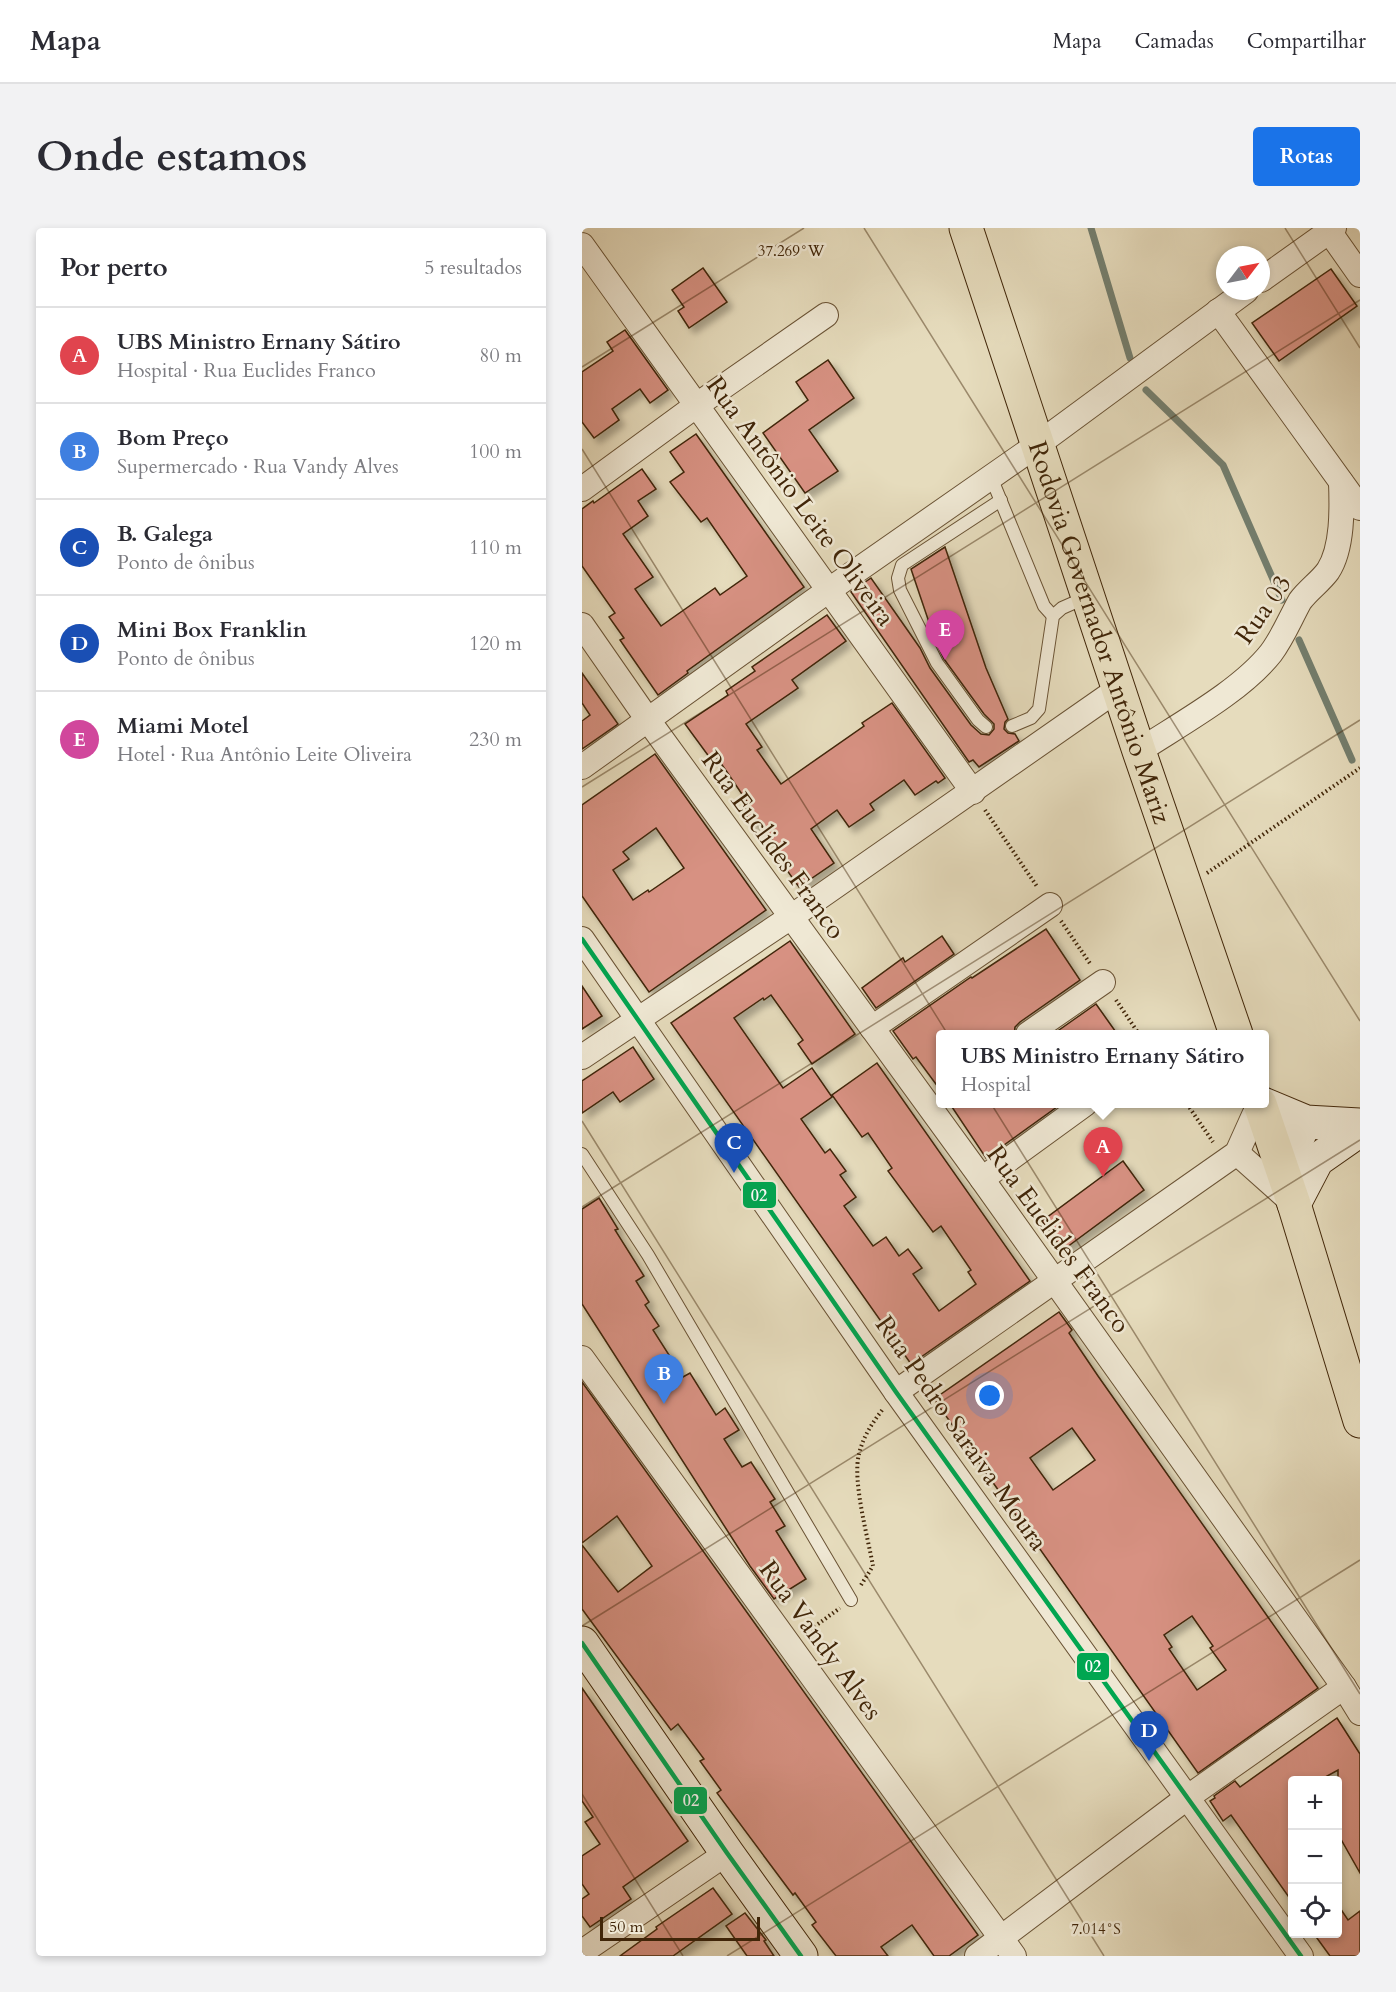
<!DOCTYPE html>
<html lang="pt">
<meta charset="utf-8">
<style>
:root{--surface:#fff;--page:#f2f2f3;--text:#2b2b33;--muted:#7c7c81;--line:#e1e1e2;--accent:#1a73e8}
body{margin:0;font-family:Cardo,serif;background:var(--page);color:var(--text)}
.controls{position:absolute;right:18px;bottom:18px;display:grid;overflow:hidden;border-radius:6px;box-shadow:0 3px 9px #0003}
.controls button{width:54px;height:54px;display:grid;place-items:center;padding:0;border:0;border-bottom:2px solid var(--line);background:var(--surface);color:var(--text);font:30px sans-serif}
.compass{position:absolute;left:634px;top:18px;width:54px;height:54px;border-radius:50%;background:var(--surface);box-shadow:0 3px 9px #0003;rotate:58deg}
.scale{position:absolute;left:18px;bottom:15px;width:160px;box-sizing:border-box;padding-left:6px;border:3px solid #402508;border-top:0;font-size:16px;line-height:21px;white-space:nowrap;color:#402508;-webkit-text-stroke:4px #efe8d4;paint-order:stroke}
.you{position:absolute;left:408px;top:1168px;width:21px;height:21px;margin:-15px;border:4px solid #fff;border-radius:50%;background:#1a73e8;box-shadow:0 0 0 9px #1a73e833}
.badge{display:grid;place-items:center;width:39px;height:39px;border-radius:50%;background:var(--accent);color:#fff;font-size:20px;font-weight:700}
.pin{position:absolute;translate:-50% -50px;filter:drop-shadow(0 2px 3px #0008)}
.pin::after{content:'';position:absolute;top:32px;width:21px;height:18px;background:inherit;clip-path:polygon(0 0,100% 0,50% 100%)}
.popup{position:absolute;left:354px;top:802px;width:333px;height:78px;box-sizing:border-box;display:grid;place-content:center;border-radius:6px;background:var(--surface);filter:drop-shadow(0 2px 4px #0005);font-size:20px;white-space:nowrap;color:var(--muted)}
.popup b{font-size:22px;color:var(--text)}
.popup::after{content:'';position:absolute;left:50%;top:100%;margin-left:-12px;border:12px solid transparent;border-top-color:var(--surface)}
.list{margin:0;padding:0;list-style:none}
h2{display:flex;justify-content:space-between;align-items:center;height:78px;margin:0;padding:0 24px;font-size:26px}
h2 small{font-size:20px;font-weight:400;color:var(--muted)}
.list li{display:grid;grid-template-columns:39px 1fr auto;gap:18px;align-items:center;box-sizing:border-box;height:96px;padding:0 24px;border-top:2px solid var(--line)}
.list b{display:block;font-size:22px;white-space:nowrap}
.list p{margin:0;font-size:20px;white-space:nowrap;color:var(--muted)}
.list em{font-size:20px;font-style:normal;color:var(--muted)}
.icon{flex:none;width:33px;height:33px;fill:none;stroke:currentColor;stroke-width:2;stroke-linecap:round;stroke-linejoin:round}
.map{position:relative;flex:none;width:778px;height:1728px;overflow:hidden;border-radius:6px}
header{display:flex;align-items:center;gap:36px;box-sizing:border-box;height:84px;padding:0 30px;background:var(--surface);border-bottom:2px solid var(--line)}
header strong{font-size:28px}
nav{display:flex;gap:33px;margin-inline-start:auto;font-size:21px}
.intro{display:flex;align-items:center;justify-content:space-between;box-sizing:border-box;height:144px;padding:0 36px}
h1{margin:0;font-size:42px}
.button{padding:15px 27px;border-radius:6px;background:var(--accent);color:#fff;font-size:21px;font-weight:700}
main{display:flex;gap:36px;padding:0 36px}
aside{flex:1;background:var(--surface);border-radius:6px;box-shadow:0 3px 9px #0003}
.map>svg:first-child{display:block}
.lines{fill:none;stroke-linecap:round;stroke-linejoin:round}
.stream{stroke:#747f6f;stroke-width:7}
.building{fill:#d79182;stroke:#402508;stroke-width:1.5;fill-rule:evenodd;filter:url(#shadow)}
.lane-casing{stroke:#6a5335;stroke-width:14}
.street-casing{stroke:#6a5335;stroke-width:26}
.secondary-casing{stroke:#402508;stroke-width:35}
.highway-casing{stroke:#402508;stroke-width:35}
.path{stroke:#402508;stroke-width:4;stroke-dasharray:1.5 3;stroke-linecap:butt}
.lane{stroke:#efe8d4;stroke-width:12}
.street{stroke:#efe8d4;stroke-width:24}
.secondary{stroke:#efe8d4;stroke-width:33}
.highway{stroke:#e6dcbd;stroke-width:33}
.bus-1-casing{stroke:#efe8d4;stroke-width:9}
.bus-1{stroke:#00a651;stroke-width:4.5}
.ticks{fill:none;stroke:#402508;stroke-width:1.5;stroke-opacity:0.45}
.labels{text-anchor:middle;stroke-width:5;stroke-linejoin:round;paint-order:stroke}
.street-label{font-size:26px;fill:#402508;stroke:#efe8d4}
.ticks-label{font-size:15px;text-anchor:middle;fill:#402508;stroke:#efe8d4;stroke-width:5;stroke-linejoin:round;paint-order:stroke}
.line-badge{stroke:#efe8d4;stroke-width:2}
.badge-label{font-size:16px;text-anchor:middle;font-weight:bold;fill:#fff}
</style>
<header>
<strong>Mapa</strong>
<nav><a>Mapa</a><a>Camadas</a><a>Compartilhar</a></nav>
</header>
<div class="intro"><h1>Onde estamos</h1><a class="button">Rotas</a></div>
<main>
<aside>
<h2>Por perto<small>5 resultados</small></h2>
<ul class="list">
<li><span class="badge" style="background:#e0444e">A</span><div><b>UBS Ministro Ernany Sátiro</b><p>Hospital · Rua Euclides Franco</p></div><em>80 m</em></li>
<li><span class="badge" style="background:#3f7fe0">B</span><div><b>Bom Preço</b><p>Supermercado · Rua Vandy Alves</p></div><em>100 m</em></li>
<li><span class="badge" style="background:#1a4fb4">C</span><div><b>B. Galega</b><p>Ponto de ônibus</p></div><em>110 m</em></li>
<li><span class="badge" style="background:#1a4fb4">D</span><div><b>Mini Box Franklin</b><p>Ponto de ônibus</p></div><em>120 m</em></li>
<li><span class="badge" style="background:#d1479c">E</span><div><b>Miami Motel</b><p>Hotel · Rua Antônio Leite Oliveira</p></div><em>230 m</em></li>
</ul>
</aside>
<div class="map">
<svg width="778" height="1728" viewBox="0 0 778 1728">
<defs>
<filter id="shadow"><feDropShadow dx="5.5" dy="5.5" stdDeviation="3" flood-color="#0004"/></filter>
</defs>
<rect width="100%" height="100%" fill="#e6dcbd"/>
<filter id="stains"><feTurbulence type="fractalNoise" baseFrequency=".00333" numOctaves="4"/><feColorMatrix values="0 0 0 0 .2 0 0 0 0 .09 0 0 0 0 .02 0 0 0 .5 -.17"/></filter>
<radialGradient id="worn" r=".72"><stop offset=".6" stop-color="#630" stop-opacity="0"/><stop offset="1" stop-color="#630" stop-opacity=".3"/></radialGradient>
<g class="lines">
<!-- stream -->
<g class="stream">
<path d="M509 0 548 130"/>
<path d="M564 162 641 237 700 372"/>
<path d="M717 412 770 532"/>
</g>
</g>
<!-- building -->
<g class="building">
<path d="M121 40 145 74 107 100 96 83 102 79 90 62Z"/>
<path d="M749 41 775 78 697 133 670 95Z"/>
<path d="M43 102 86 162 68 175 58 161 30 181 37 192 12 210 0 194V144L31 123 25 114Z"/>
<path d="M246 132 272 170 227 202 256 243 223 265 181 205 226 172 214 154Z"/>
<path d="M114 206 222 359 105 443 106 445 76 467 38 412 42 410 27 389 33 385 0 338V281L11 273 12 275 60 241 74 261 56 273 66 288 41 306 71 349 53 361 79 398 133 360 138 367 165 348 125 290 119 294 88 254 102 244 88 224Z"/>
<path d="M363 319 404 440 426 491 423 494 422 501 426 505 433 506 437 513 397 539 391 532 387 534 269 364 289 350 338 420 348 440 389 497 399 506 407 507 412 501V496L402 486 362 431 353 412 329 341Z"/>
<path d="M245 387 264 413 210 452 216 460 164 496 180 519 175 522 199 556 282 498 280 495 310 475 363 550 356 555 354 553 333 567 322 552 288 576 292 582 267 599 255 582 229 601 252 635 217 659 194 627 198 624 178 594 172 599 161 583 168 578 145 544 133 527 128 530 103 496 146 467 144 463 173 443 170 439Z"/>
<path d="M0 445 36 496 0 521V493L8 487 0 475Z"/>
<path d="M73 526 184 682 67 764 0 668V577ZM74 600 102 640 67 664 66 662 51 672 31 642 47 631 41 624Z"/>
<path d="M464 701 498 752 438 794 433 799 432 807H359V863L334 829 331 831 311 803 389 749 390 750Z"/>
<path d="M360 708 372 726 294 780 280 760 321 730 323 734Z"/>
<path d="M208 713 273 806 230 836 216 816 221 812 189 767 182 772 181 770 152 790 201 860 230 840 250 869 219 891 243 925 248 921 264 943 258 947 274 969 262 978 291 1018 304 1009 317 1028 326 1021 340 1040 331 1046 357 1083 394 1056 386 1044 389 1042 359 998 351 1004 306 943 310 940 286 905 280 909 250 867 295 835 448 1053 329 1136 89 795Z"/>
<path d="M0 758 20 788 0 801Z"/>
<path d="M514 776 536 807H470Z"/>
<path d="M51 819 72 851 38 874 31 864 0 885V853Z"/>
<path d="M368 876H479L404 930Z"/>
<path d="M541 933 562 962 481 1022 460 993Z"/>
<path d="M17 970 36 1001 33 1002 62 1048 54 1053 67 1074 63 1077 77 1098 71 1102 101 1149 108 1145 134 1187 143 1180 157 1202 142 1211 160 1239 169 1234 193 1271 188 1274 203 1298 194 1303 224 1351 192 1371 168 1338 0 1076V981Z"/>
<path d="M477 1084 490 1102 487 1105 516 1148 736 1460 616 1545 352 1171ZM490 1200 513 1232 471 1262 448 1230ZM610 1388 631 1418 628 1420 644 1442 615 1462 587 1421 590 1419 582 1407Z"/>
<path d="M0 1154 396 1707 367 1728H352L330 1697 299 1719 306 1728H254L230 1697 234 1694 213 1665 211 1667 135 1565 139 1562 118 1533 122 1531 96 1496 89 1502 0 1381V1317L36 1364 70 1338 35 1288 0 1315Z"/>
<path d="M0 1460 106 1613 41 1659 49 1671 8 1699 0 1688V1671L7 1666 0 1656V1628L18 1616 3 1594 11 1589 0 1573Z"/>
<path d="M755 1490 778 1526V1645L756 1606V1542L738 1552H711V1675L649 1587 641 1593 628 1573 633 1570 632 1568 653 1553 658 1559Z"/>
<path d="M131 1660 150 1686 91 1728H38L75 1701 74 1699Z"/>
<path d="M756 1677 766 1692 778 1683V1728H748L732 1706H756Z"/>
<path d="M163 1685 184 1712 182 1713 192 1728H165L144 1698Z"/>
</g>
<g class="lines">
<defs>
<g id="lane">
<path d="M409 249 462 378 471 388"/>
<path d="M430 498 449 490 457 481 471 388 480 380 505 369"/>
<path d="M404 499 396 492 355 435 318 362 316 350 320 337 419 272"/>
<path d="M0 926 66 1027 269 1372"/>
</g>
<g id="street">
<path d="M747 3 778 47"/>
<path d="M0 17 391 564"/>
<path d="M679 52 752 0"/>
<path d="M636 83 778 280"/>
<path d="M0 261 115 177 244 87"/>
<path d="M0 397 66 492 400 951 762 1459 778 1485"/>
<path d="M557 523C598 496 659 463 689 425 701 409 708 391 718 373 726 362 738 354 746 343 761 320 760 280 759 254"/>
<path d="M0 539 247 362 455 217 664 63"/>
<path d="M0 711 314 1164 719 1728"/>
<path d="M290 800 468 677"/>
<path d="M446 806 521 754"/>
<path d="M0 829 209 689 536 461"/>
<path d="M655 925 711 975"/>
<path d="M400 951 503 876"/>
<path d="M0 1130 432 1728"/>
<path d="M314 1164 655 925 677 876"/>
<path d="M0 1724 145 1625"/>
<path d="M395 1728 606 1569 762 1459"/>
</g>
<g id="secondary">
<path d="M681 876 724 894 778 897"/>
<path d="M712 967C711 941 708 917 724 894"/>
<path d="M712 976 735 932 778 902"/>
<path d="M0 1415 145 1625 219 1728"/>
</g>
<g id="highway">
<path id="s1" d="M384 0 557 523 654 806"/>
<path d="M678 876 712 976 778 1193"/>
</g>
</defs>
<!-- lane casing -->
<use href="#lane" class="lane-casing"/>
<!-- street casing -->
<use href="#street" class="street-casing"/>
<!-- secondary casing -->
<use href="#secondary" class="secondary-casing"/>
<!-- highway casing -->
<use href="#highway" class="highway-casing"/>
<!-- path -->
<g class="path">
<path d="M403 582 456 660"/>
<path d="M625 645 778 540"/>
<path d="M479 693 509 737"/>
<path d="M534 772 557 806"/>
<path d="M605 876 631 914"/>
<path d="M279 1357 291 1338C286 1310 270 1252 277 1226 281 1209 290 1195 301 1181"/>
<path d="M225 1404 258 1380"/>
</g>
<!-- lane -->
<use href="#lane" class="lane"/>
<!-- street -->
<use href="#street" class="street"/>
<!-- secondary -->
<use href="#secondary" class="secondary"/>
<!-- highway -->
<use href="#highway" class="highway"/>
<defs>
<g id="bus-1">
<path d="M0 711 314 1164 719 1728"/>
<path d="M0 1415 145 1625 219 1728"/>
</g>
</defs>
<!-- bus-1 casing -->
<use href="#bus-1" class="bus-1-casing"/>
<!-- bus-1 -->
<use href="#bus-1" class="bus-1"/>
</g>
<!-- ticks -->
<path class="ticks" d="M282 0 778 793M703 0 778 120M0 139 222 0M0 221 778 1466M0 559 778 72M0 893 522 1728M0 979 778 492M0 1398 778 912M0 1566 101 1728M145 1728 778 1332"/>
<g class="labels">
<!-- street labels -->
<g class="street-label">
<text transform="translate(219 273) rotate(54)" y="9">Rua Antônio Leite Oliveira</text>
<text transform="translate(681 381) rotate(-55)" y="9">Rua 03</text>
<text dy="9" stroke="none"><textPath href="#s1" startOffset="426">Rodovia Governador Antônio Mariz</textPath></text>
<text transform="translate(192 617) rotate(54)" y="9">Rua Euclides Franco</text>
<text transform="translate(477 1011) rotate(54)" y="9">Rua Euclides Franco</text>
<text transform="translate(380 1205) rotate(55)" y="9">Rua Pedro Saraiva Moura</text>
<text transform="translate(239 1412) rotate(54)" y="9">Rua Vandy Alves</text>
</g>
</g>
<g class="ticks-label">
<text x="209" y="28">37.269°W</text>
<text x="514" y="1706">7.014°S</text>
</g>
<g class="line-badge">
<rect x="160" y="953" width="35" height="28" rx="6" fill="#00a651"/>
<rect x="494" y="1424" width="34" height="29" rx="6" fill="#00a651"/>
<rect x="91" y="1558" width="35" height="29" rx="6" fill="#00a651"/>
</g>
<g class="badge-label">
<text x="177" y="973">02</text>
<text x="511" y="1444">02</text>
<text x="109" y="1578">02</text>
</g>
<rect width="100%" height="100%" filter="url(#stains)"/>
<rect width="100%" height="100%" fill="url(#worn)"/>
</svg>
<div class="controls">
<button>+</button>
<button>−</button>
<button><svg class="icon" aria-label="locate" viewBox="0 0 24 24"><circle cx="12" cy="12" r="6"/><path d="M12 2v4M12 18v4M2 12h4M18 12h4"/></svg></button>
</div>
<svg class="compass" viewBox="-18 -18 36 36"><path d="M0-13l5 13h-10z" fill="#e53935"/><path d="M0 13l5-13h-10z" fill="#7c7c81"/></svg>
<div class="scale">50 m</div>
<div class="you"></div>
<div class="pin badge" style="left:521px;top:949px;background:#e0444e">A</div>
<div class="popup"><b>UBS Ministro Ernany Sátiro</b>Hospital</div>
<div class="pin badge" style="left:82px;top:1176px;background:#3f7fe0">B</div>
<div class="pin badge" style="left:152px;top:945px;background:#1a4fb4">C</div>
<div class="pin badge" style="left:567px;top:1533px;background:#1a4fb4">D</div>
<div class="pin badge" style="left:363px;top:432px;background:#d1479c">E</div>
</div>
</main>
